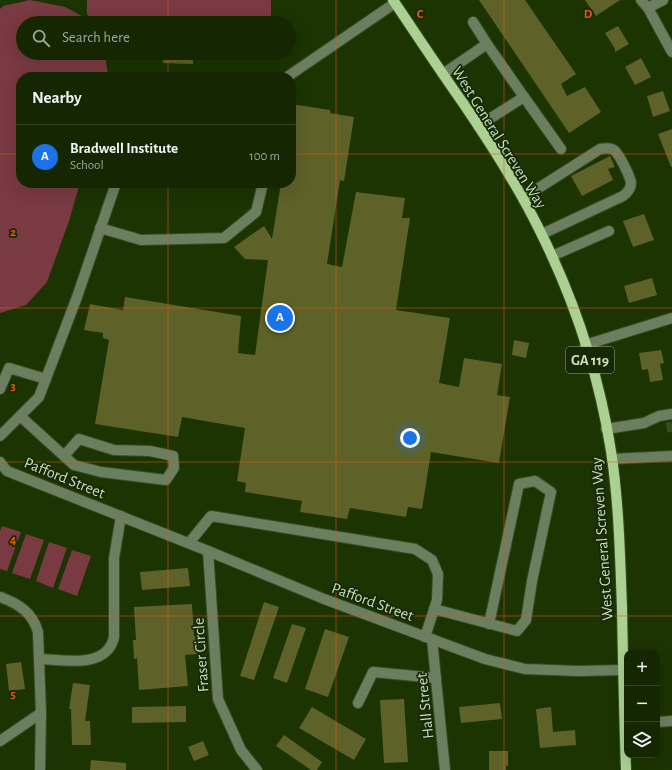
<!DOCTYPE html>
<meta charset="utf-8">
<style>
:root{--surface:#142702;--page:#213311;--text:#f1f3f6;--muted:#9da599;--line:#334424;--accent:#1a73e8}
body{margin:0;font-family:"Alegreya Sans",sans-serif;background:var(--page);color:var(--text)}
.controls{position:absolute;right:12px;bottom:12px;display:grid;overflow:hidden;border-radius:8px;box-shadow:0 4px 16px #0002}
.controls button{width:36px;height:36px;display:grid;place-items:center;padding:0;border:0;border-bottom:1px solid var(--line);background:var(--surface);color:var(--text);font:20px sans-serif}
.you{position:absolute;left:410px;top:438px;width:14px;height:14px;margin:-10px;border:3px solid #fff;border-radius:50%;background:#1a73e8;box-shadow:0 0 0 6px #1a73e833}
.badge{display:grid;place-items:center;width:26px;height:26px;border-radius:50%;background:var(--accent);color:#fff;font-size:13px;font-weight:700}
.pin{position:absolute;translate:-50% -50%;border:2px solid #fff;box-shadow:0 1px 4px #0006}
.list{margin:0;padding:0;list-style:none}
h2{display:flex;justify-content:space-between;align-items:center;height:52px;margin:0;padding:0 16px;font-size:17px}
h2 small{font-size:13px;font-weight:400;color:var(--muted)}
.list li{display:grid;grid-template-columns:26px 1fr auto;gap:12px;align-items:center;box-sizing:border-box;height:64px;padding:0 16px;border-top:1px solid var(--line)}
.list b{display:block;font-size:15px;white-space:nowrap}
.list p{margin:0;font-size:13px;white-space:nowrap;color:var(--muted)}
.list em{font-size:13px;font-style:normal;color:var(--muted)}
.icon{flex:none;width:22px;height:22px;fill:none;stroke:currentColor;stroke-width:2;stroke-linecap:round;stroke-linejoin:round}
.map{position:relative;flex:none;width:672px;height:770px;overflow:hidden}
.search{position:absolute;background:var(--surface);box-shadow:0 4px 16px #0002;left:16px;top:16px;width:280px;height:44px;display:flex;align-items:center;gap:10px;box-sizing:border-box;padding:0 14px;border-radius:22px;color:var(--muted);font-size:15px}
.panel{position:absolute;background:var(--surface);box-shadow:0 4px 16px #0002;left:16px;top:72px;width:280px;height:116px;border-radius:16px}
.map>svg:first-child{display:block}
.green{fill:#793a42}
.building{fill:#5e6228}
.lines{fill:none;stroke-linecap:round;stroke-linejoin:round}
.minor-tunnel{stroke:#354d1f;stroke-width:10;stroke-dasharray:10 5;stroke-linecap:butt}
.minor-casing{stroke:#374f21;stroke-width:12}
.major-casing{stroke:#374f21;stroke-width:12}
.minor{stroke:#6c7e60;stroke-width:10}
.major{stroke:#abd092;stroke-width:10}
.grid{fill:none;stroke:#e8590c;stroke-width:1;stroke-opacity:0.55}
.labels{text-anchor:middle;stroke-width:3.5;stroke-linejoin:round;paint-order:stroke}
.shield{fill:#152904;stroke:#94a688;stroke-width:1}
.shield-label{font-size:15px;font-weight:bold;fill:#cbdcc1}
.street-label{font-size:16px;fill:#cbdcc1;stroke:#152904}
.grid-label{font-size:13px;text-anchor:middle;font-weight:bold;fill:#e8590c;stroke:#152904;stroke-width:3.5;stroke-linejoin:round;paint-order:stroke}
</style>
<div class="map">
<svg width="672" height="770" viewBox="0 0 672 770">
<rect width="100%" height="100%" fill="#1b3402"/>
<!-- green -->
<g class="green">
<path d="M30 0 65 7 93 22 87 14V0H271V22L270 23H23V53H105L108 76 107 77H21V183H80L69 221 47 282 26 305 0 313V9L3 6Z"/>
<path d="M2 526 21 532 7 571 0 569V531Z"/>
<path d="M26 534 44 540 30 579 12 573Z"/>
<path d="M49 542 67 548 53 588 36 581Z"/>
<path d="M72 550 91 556 77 596 58 589Z"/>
</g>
<!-- building -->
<g class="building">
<path d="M479 0H525L576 74 561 84 567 96 585 87 601 112 569 133Z"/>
<path d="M585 0H620L596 16Z"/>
<path d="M618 26 629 44 615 52V49L605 33Z"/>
<path d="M163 53H193V64L163 63Z"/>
<path d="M641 58 651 77 635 85 625 67Z"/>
<path d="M663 91 670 111 653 117 647 96Z"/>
<path d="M291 104 330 110V113L354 117 344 181 340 180 327 264 342 267 356 192 405 198 402 218H410L396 310 450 318 439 383 459 387 464 358 502 364 497 395 510 397 499 463 431 452 422 509 408 507 406 517 350 508 347 519 300 512 302 501 245 492 246 483 237 481 245 428 182 417 178 437 95 424 109 340 103 338V333L84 330 90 304 123 310 125 297 241 316 238 353 255 355 268 260 245 259 234 247 264 226 272 239 281 183H291Z"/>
<path d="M672 129V167H671L658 134Z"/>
<path d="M610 156 615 167 608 169 613 180 582 196 571 176Z"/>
<path d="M644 214 654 240 633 247 623 221Z"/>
<path d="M652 278 657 295 629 303 624 286Z"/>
<path d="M514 340 529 343 526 358 512 355Z"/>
<path d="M661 350 664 363 660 364 663 380 650 382 648 369 642 370 639 353Z"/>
<path d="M188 568 190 586 142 590 140 572Z"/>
<path d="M264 602 279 607 254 680 240 676Z"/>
<path d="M192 604 194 636H195L197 654 185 655 188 686 139 690 137 658 134 659 133 640H136L134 607Z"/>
<path d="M292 624 306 628 287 683 273 678Z"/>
<path d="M325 629 349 637 328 697 305 689Z"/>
<path d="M21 662 25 689 9 691 6 664Z"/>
<path d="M73 683 90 685 85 721H90L91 745H72L71 709H69Z"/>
<path d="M404 699 408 762 384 763 380 700Z"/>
<path d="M500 703 502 719 461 723 459 707Z"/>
<path d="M186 706V722L132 723V707Z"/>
<path d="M312 707 366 739 354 760 299 728Z"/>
<path d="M551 707 553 732 575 730 576 745 540 748 536 709Z"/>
<path d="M284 735 322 762 317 770H311L276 746Z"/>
<path d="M203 741 209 755 194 761 188 747Z"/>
<path d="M489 751H508V766H506V770H489Z"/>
<path d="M91 760 126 763V770H90Z"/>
</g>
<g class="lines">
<!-- minor-tunnel -->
<path class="minor-tunnel" d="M671 422 672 432"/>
<defs>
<g id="minor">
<path d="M641 0 648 8 672 52"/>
<path d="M648 8 663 0"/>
<path d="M473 22 487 44"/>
<path d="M443 74 487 44 524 97 478 126"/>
<path d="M287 77 395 3"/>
<path d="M524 97 561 149"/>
<path d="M523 198 600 149C605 148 611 147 615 151 620 156 630 176 631 183 631 188 627 193 623 196L542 234"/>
<path d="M100 228 141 240 224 238 256 212 263 183"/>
<path d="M552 256 609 231"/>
<path d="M585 345 672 318"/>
<path d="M0 389 9 368 46 379"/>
<path d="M20 416 74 465 101 472 166 480 174 468 173 456 150 451 114 450 79 439 64 456"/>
<path d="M606 429 644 423 659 416 672 414"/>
<path d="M0 436 39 397 77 297 116 183"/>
<path d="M612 459 672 456"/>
<path d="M0 462 7 471 208 551 324 599 485 659 525 669 578 671 623 670"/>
<path d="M189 543 211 516 415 549 432 560 438 574 437 600 425 637"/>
<path d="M208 551 218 699 241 750 257 770"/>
<path d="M0 597C19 604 32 612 38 632L41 713 40 770"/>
<path d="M434 609 517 631 526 620 532 581 551 492 535 481 519 484 489 624"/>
<path d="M432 639 445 770"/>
<path d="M40 659C65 660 107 669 114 637V558L121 516"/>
<path d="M358 703 373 672 436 678"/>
<path d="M657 722 672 721"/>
<path d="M0 741 41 713"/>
</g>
<path id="major" d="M393 0C416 34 439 69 463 103 491 144 518 186 540 231 574 299 599 375 611 451 619 503 620 556 622 608 623 662 624 716 626 770"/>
</defs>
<!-- minor casing -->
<use href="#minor" class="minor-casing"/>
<!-- major casing -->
<use href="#major" class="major-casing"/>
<!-- minor -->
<use href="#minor" class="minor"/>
<!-- major -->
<use href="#major" class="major"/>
</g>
<!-- grid -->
<path class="grid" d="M168 0V23M336 0V770M504 0V770M168 53V77M0 154H21M291 154H672M168 183V770M0 308H672M0 462H672M0 616H672"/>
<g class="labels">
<!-- shield labels -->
<rect class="shield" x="566" y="347" width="48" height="26" rx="3"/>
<g class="shield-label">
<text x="590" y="365">GA 119</text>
</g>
<!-- street labels -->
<g class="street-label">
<text transform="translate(500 137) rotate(58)" y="6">West General Screven Way</text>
<text transform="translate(65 477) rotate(22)" y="6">Pafford Street</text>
<text transform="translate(601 539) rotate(-94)" y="6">West General Screven Way</text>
<text transform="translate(373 601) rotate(20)" y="6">Pafford Street</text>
<text transform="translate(200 655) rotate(-94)" y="6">Fraser Circle</text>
<text transform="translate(424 706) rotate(-96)" y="6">Hall Street</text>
</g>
</g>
<g class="grid-label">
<text x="420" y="18">C</text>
<text x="588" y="18">D</text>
<text x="13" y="236">2</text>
<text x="13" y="390">3</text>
<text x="13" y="544">4</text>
<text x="13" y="698">5</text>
</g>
</svg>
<div class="controls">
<button>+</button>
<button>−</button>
<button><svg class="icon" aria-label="layers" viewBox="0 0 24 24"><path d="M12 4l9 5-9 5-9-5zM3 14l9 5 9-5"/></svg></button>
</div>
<div class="you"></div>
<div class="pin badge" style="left:280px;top:318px">A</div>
<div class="search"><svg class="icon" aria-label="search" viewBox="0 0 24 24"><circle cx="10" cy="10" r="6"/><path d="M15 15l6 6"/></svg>Search here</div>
<section class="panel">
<h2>Nearby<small></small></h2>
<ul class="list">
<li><span class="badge">A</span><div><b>Bradwell Institute</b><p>School</p></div><em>100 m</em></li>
</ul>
</section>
</div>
